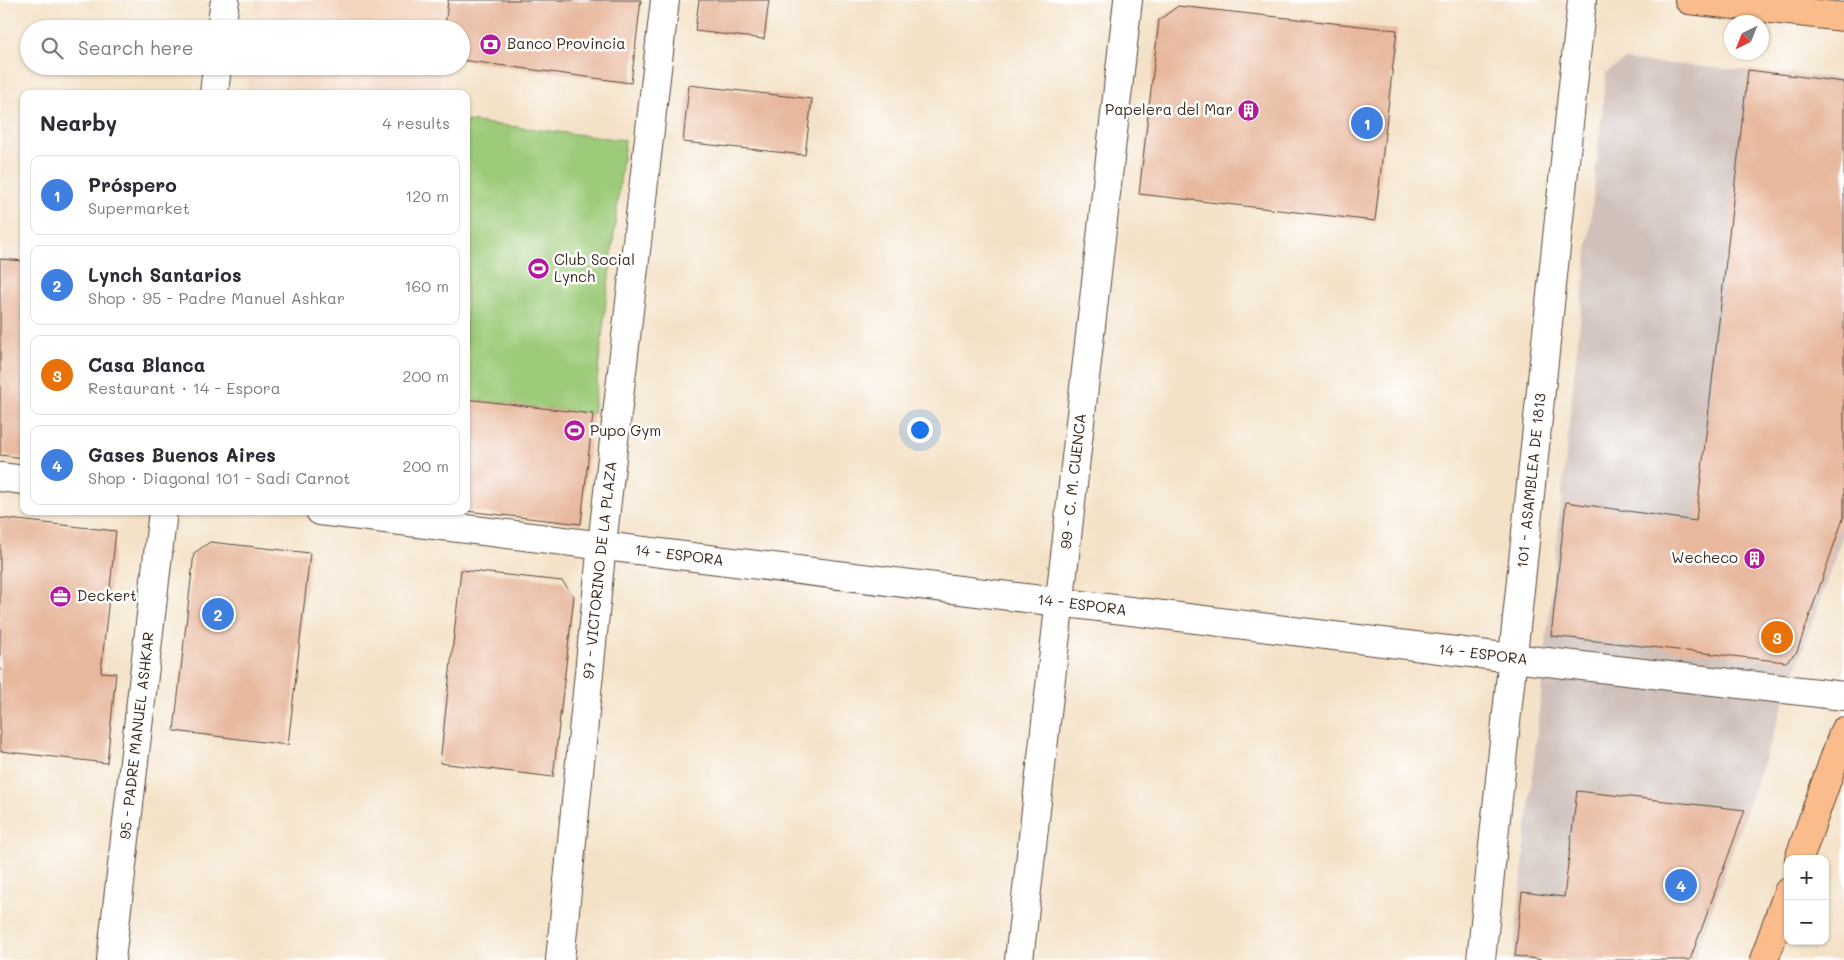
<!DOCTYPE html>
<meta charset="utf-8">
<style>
:root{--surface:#fff;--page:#f7f7f7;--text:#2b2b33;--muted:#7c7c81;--line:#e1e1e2;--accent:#b5179e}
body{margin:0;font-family:Mali,sans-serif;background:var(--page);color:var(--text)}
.controls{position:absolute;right:15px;bottom:15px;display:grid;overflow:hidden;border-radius:10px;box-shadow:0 1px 4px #0004}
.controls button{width:45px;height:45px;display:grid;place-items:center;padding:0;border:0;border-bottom:1px solid var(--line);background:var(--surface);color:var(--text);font:25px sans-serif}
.compass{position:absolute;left:1724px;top:15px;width:45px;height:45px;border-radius:50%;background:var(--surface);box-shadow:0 1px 4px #0004;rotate:223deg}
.you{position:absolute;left:919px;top:429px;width:18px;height:18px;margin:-12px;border:4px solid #fff;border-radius:50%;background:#1a73e8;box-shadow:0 0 0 8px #1a73e833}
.badge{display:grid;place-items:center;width:32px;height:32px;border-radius:50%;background:var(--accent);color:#fff;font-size:16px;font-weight:700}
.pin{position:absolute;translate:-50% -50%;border:2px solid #fff;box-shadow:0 1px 5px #0006}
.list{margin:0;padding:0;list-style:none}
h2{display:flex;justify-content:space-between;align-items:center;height:65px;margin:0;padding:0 20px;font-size:21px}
h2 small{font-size:16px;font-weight:400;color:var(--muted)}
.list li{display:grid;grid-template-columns:32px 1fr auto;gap:15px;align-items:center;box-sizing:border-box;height:80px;margin:0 10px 10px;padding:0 10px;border:1px solid var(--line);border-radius:10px}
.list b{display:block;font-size:19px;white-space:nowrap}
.list p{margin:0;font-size:16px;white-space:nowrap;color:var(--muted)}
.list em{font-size:16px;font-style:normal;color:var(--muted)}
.icon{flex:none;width:28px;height:28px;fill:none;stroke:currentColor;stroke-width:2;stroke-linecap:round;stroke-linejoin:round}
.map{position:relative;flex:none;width:1844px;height:960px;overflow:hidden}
.search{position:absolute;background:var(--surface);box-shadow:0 1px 4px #0004;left:20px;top:20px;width:450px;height:55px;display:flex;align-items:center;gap:12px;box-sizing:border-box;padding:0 18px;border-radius:28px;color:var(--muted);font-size:19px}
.panel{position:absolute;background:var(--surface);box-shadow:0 1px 4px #0004;left:20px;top:90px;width:450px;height:425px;border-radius:10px}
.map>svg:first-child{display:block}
.built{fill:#f3d4be}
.industrial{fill:#cfc0ba}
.green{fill:#9dcb79;stroke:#6c7a4c}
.building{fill:#e8b89d}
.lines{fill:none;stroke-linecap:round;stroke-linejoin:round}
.street-casing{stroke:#574638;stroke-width:30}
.primary-casing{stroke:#574638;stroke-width:30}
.street{stroke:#fff;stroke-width:28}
.primary{stroke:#fabc8b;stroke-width:28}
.labels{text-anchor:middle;stroke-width:5;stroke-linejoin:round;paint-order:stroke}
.poi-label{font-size:15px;fill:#3b2a1e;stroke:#fff;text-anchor:start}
.street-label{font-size:15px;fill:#3b2a1e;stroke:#fff}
</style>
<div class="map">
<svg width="1844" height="960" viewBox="0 0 1844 960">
<rect width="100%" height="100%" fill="#fff"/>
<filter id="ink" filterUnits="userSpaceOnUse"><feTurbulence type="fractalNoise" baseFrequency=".02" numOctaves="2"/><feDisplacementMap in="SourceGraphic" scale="10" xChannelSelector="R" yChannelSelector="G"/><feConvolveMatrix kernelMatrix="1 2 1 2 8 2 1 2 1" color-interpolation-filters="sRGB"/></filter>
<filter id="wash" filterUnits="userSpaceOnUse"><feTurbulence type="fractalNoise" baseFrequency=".0096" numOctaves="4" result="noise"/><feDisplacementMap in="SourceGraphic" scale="20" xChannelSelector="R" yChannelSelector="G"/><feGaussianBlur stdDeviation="1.12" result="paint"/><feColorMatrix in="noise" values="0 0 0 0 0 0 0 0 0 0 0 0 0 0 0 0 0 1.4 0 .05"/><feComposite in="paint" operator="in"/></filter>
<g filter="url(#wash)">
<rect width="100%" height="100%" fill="#f4e2c8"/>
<!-- built -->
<g class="built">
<path d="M256 0H448L445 29H253Z"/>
<path d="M249 66H441L438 94H246Z"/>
</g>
<!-- industrial -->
<path class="industrial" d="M1624 60 1844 79V532L1694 960H1513L1606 73Z"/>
<!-- green -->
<path class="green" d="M466 121 625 140 593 414 466 399Z"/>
<g id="blocks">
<!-- building -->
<g class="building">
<path d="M448 0H641L631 83 461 60V29H445Z"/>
<path d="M699 0H769L764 39 695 31Z"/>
<path d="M1178 6 1397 30 1375 221 1139 194 1159 20Z"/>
<path d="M1748 70 1844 82V516L1797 652 1786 662 1551 636 1566 502 1696 521Z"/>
<path d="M689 85 812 99 805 155 683 142Z"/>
<path d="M0 259 24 261V458L0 455Z"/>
<path d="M466 399 593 414 581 524 466 511Z"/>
<path d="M0 518 116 531 101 672 116 673 107 763 0 751Z"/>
<path d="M210 542 310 553 288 745 174 731 194 553Z"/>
<path d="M461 570 562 581 574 596 553 777 440 763Z"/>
<path d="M1577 791 1745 810 1690 960H1543L1515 956 1522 892 1564 897Z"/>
</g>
</g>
</g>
<g filter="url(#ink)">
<use href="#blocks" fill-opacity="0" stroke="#574638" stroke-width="1"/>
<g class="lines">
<defs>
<g id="street">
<path d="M221 29 225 0"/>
<path d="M214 94 217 66"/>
<path d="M0 477 24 480"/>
<path id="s1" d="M320 511 1512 658 1844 696"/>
<path id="s2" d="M111 960 163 511"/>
<path id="s3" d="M560 960 602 544 665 0"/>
<path id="s4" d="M1019 960 1128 0"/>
<path id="s5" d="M1481 960 1582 0"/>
</g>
<g id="primary">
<path d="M1689 0 1844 17"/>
<path d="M1799 859 1844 731"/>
<path d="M1764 960 1788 892"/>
</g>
</defs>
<!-- street casing -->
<use href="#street" class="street-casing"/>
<!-- primary casing -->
<use href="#primary" class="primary-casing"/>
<!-- street -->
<use href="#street" class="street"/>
<!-- primary -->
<use href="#primary" class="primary"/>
</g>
</g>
<!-- icons -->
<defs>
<symbol id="bank-disc" viewBox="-11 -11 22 22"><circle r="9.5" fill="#b5179e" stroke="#fff"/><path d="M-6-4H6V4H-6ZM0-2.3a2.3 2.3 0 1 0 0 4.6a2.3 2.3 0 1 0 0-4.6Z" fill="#fff"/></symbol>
<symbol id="building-disc" viewBox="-11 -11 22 22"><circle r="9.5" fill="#b5179e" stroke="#fff"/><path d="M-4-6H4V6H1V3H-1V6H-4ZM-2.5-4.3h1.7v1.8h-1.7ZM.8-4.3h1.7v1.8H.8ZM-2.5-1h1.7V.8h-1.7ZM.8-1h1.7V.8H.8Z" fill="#fff"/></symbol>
<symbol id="stadium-disc" viewBox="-11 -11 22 22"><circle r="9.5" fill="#b5179e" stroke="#fff"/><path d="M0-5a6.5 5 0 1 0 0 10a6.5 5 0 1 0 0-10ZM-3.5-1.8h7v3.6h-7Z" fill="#fff"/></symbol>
<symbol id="office-disc" viewBox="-11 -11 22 22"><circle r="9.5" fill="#b5179e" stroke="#fff"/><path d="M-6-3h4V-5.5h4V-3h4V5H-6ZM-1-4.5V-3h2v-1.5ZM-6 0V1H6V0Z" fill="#fff"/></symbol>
</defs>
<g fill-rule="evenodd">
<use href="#bank-disc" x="478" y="32" width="25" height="25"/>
<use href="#building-disc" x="1236" y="98" width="25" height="25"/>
<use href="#stadium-disc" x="526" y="256" width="25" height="25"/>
<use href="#stadium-disc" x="562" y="418" width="25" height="25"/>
<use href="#building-disc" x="1742" y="546" width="25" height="25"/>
<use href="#office-disc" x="48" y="584" width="25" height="25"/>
</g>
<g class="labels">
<!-- poi labels -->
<g class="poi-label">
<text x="507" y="49">Banco Provincia</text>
<text x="1233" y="115" text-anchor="end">Papelera del Mar</text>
<text x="554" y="265">Club Social<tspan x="554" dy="17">Lynch</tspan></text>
<text x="590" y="436">Pupo Gym</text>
<text x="1738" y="563" text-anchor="end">Wecheco</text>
<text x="77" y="601">Deckert</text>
</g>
<!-- street labels -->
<g class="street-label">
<text dy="5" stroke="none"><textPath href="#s4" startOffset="482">99 - C. M. CUENCA</textPath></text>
<text dy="5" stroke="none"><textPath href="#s5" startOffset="482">101 - ASAMBLEA DE 1813</textPath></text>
<text dy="5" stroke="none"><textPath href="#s1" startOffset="362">14 - ESPORA</textPath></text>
<text dy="5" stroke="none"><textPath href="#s3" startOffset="392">97 - VICTORINO DE LA PLAZA</textPath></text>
<text dy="5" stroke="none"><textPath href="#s1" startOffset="768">14 - ESPORA</textPath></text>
<text dy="5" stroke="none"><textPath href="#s1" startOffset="1172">14 - ESPORA</textPath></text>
<text dy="5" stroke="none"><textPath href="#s2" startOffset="226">95 - PADRE MANUEL ASHKAR</textPath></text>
</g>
</g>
</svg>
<div class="controls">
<button>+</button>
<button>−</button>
</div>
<svg class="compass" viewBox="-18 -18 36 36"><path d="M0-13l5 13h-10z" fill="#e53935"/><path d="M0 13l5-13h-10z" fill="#7c7c81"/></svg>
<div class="you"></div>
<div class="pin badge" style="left:1367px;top:123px;background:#3f7fe0">1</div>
<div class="pin badge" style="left:218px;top:614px;background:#3f7fe0">2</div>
<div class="pin badge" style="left:1777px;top:637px;background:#e8710a">3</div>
<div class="pin badge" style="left:1681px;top:885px;background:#3f7fe0">4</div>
<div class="search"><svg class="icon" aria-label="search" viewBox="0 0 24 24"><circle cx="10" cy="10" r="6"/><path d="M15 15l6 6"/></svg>Search here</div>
<section class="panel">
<h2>Nearby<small>4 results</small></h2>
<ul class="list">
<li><span class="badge" style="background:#3f7fe0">1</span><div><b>Próspero</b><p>Supermarket</p></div><em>120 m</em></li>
<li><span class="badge" style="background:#3f7fe0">2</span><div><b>Lynch Santarios</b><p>Shop · 95 - Padre Manuel Ashkar</p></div><em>160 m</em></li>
<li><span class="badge" style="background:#e8710a">3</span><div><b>Casa Blanca</b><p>Restaurant · 14 - Espora</p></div><em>200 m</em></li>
<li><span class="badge" style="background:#3f7fe0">4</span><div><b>Gases Buenos Aires</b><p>Shop · Diagonal 101 - Sadi Carnot</p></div><em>200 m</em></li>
</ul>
</section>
</div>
